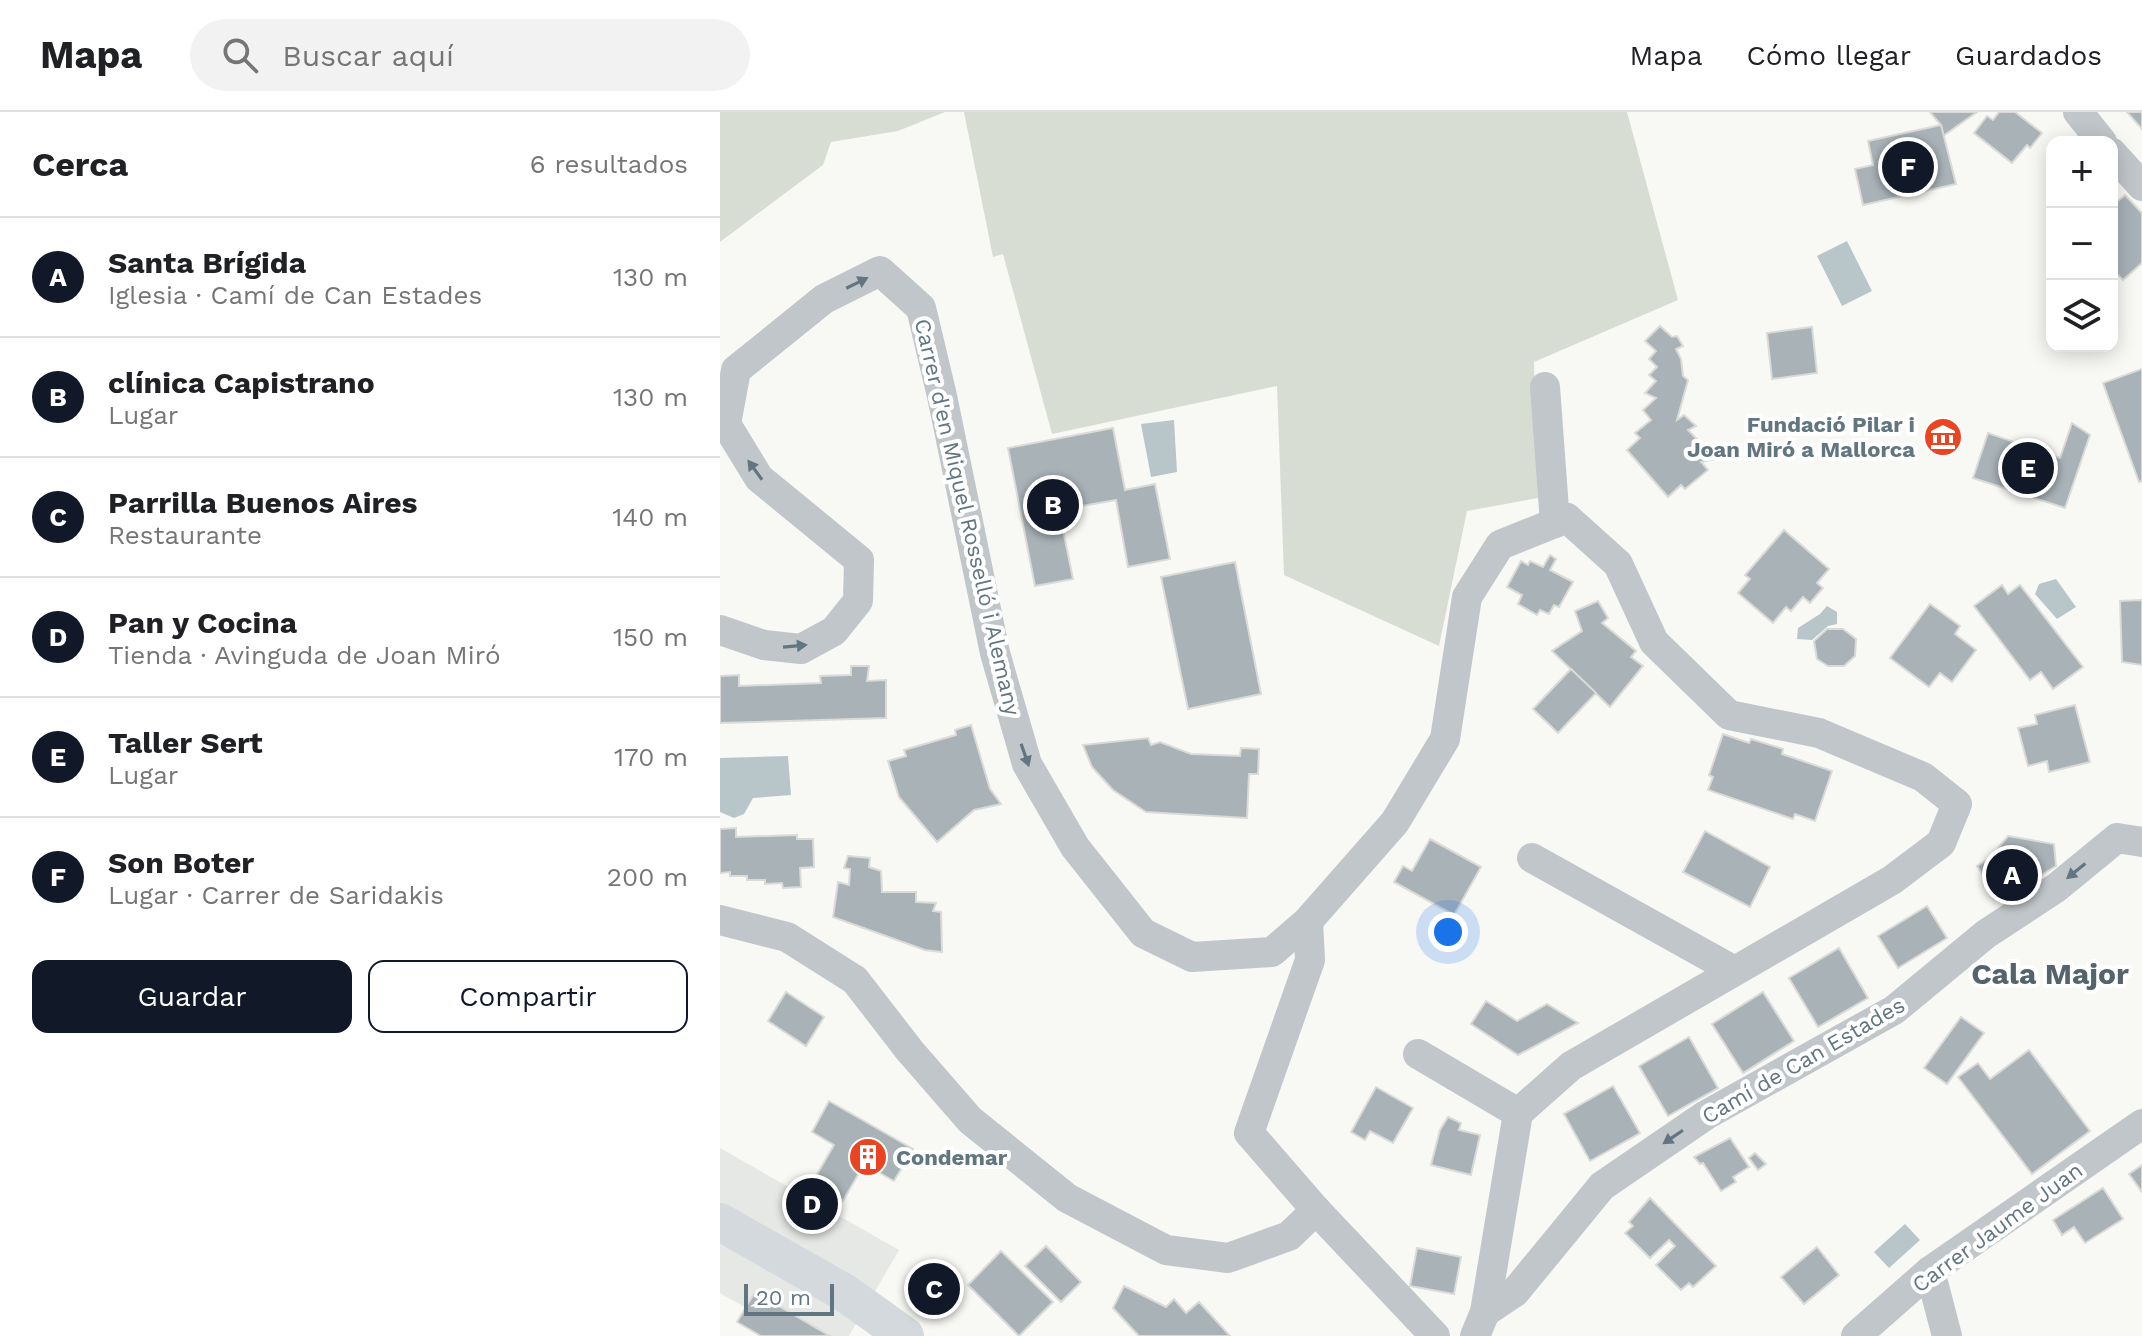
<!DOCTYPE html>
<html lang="es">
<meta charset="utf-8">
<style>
:root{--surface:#fff;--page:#f2f2f2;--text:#202124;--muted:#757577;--line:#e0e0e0;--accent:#111827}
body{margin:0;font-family:"Work Sans",sans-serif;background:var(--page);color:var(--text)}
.controls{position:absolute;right:24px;top:24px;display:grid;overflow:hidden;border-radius:16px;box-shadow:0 4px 20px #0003}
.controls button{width:72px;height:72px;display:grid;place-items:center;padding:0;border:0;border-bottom:2px solid var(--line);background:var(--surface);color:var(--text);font:40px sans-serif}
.scale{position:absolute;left:24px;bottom:20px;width:90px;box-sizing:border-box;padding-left:8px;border:4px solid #627681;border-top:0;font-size:22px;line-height:28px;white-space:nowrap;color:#627681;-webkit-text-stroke:6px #fff;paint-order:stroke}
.you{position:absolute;left:728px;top:820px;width:28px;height:28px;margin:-20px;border:6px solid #fff;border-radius:50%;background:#1a73e8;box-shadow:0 0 0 12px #1a73e833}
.badge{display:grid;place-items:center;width:52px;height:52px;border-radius:50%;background:var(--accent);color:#fff;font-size:26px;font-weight:700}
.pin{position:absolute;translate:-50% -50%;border:4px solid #fff;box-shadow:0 2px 8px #0006}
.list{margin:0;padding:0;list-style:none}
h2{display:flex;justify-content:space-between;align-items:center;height:104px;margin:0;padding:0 32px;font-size:34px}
h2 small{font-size:26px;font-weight:400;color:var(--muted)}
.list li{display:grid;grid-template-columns:52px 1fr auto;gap:24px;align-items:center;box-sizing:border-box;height:120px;padding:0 32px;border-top:2px solid var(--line)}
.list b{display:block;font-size:30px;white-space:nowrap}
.list p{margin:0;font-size:26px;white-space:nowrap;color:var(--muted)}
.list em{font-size:26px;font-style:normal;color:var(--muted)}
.actions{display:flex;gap:16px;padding:24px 32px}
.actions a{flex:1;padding:18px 0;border:2px solid var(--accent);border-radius:16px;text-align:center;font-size:28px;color:var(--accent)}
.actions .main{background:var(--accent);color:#fff}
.icon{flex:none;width:44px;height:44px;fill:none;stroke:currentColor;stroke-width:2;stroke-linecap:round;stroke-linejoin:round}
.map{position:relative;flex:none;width:1422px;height:1224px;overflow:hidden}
header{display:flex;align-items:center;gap:48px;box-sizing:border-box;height:112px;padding:0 40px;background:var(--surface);border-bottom:2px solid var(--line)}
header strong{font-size:38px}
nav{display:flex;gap:44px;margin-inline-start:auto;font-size:28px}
.search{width:560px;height:72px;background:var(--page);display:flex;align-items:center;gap:20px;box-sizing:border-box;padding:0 28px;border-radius:44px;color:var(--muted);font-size:30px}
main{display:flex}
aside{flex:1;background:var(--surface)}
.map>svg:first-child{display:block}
.built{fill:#e6e8e6}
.green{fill:#d8ddd4}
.water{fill:#b8c6c9}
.building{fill:#a8b2b7;stroke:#dadad7;stroke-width:2}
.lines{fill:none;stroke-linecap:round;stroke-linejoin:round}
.minor{stroke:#c1c6ca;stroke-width:30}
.major{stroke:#d3d9dc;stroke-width:38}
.oneway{fill:#627681}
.labels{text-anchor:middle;stroke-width:8;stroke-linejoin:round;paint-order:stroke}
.poi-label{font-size:22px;font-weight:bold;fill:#627681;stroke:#fff;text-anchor:end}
.street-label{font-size:22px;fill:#627681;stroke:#fff}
.district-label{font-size:30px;font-weight:bold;fill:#54636c;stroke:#fff}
</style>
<header>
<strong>Mapa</strong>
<div class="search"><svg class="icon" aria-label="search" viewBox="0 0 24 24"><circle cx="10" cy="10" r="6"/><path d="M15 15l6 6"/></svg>Buscar aquí</div>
<nav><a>Mapa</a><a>Cómo llegar</a><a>Guardados</a></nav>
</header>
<main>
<aside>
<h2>Cerca<small>6 resultados</small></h2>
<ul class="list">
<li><span class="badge">A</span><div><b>Santa Brígida</b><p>Iglesia · Camí de Can Estades</p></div><em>130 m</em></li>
<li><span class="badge">B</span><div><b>clínica Capistrano</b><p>Lugar</p></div><em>130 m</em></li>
<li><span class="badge">C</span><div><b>Parrilla Buenos Aires</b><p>Restaurante</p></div><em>140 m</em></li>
<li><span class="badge">D</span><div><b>Pan y Cocina</b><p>Tienda · Avinguda de Joan Miró</p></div><em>150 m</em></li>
<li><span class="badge">E</span><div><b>Taller Sert</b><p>Lugar</p></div><em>170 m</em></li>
<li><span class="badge">F</span><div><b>Son Boter</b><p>Lugar · Carrer de Saridakis</p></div><em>200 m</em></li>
</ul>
<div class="actions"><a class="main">Guardar</a><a>Compartir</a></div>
</aside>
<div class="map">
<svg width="1422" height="1224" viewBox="0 0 1422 1224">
<rect width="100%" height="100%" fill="#f8f8f5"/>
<!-- built -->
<path class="built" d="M0 1036 179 1138 129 1224H75L0 1181Z"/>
<!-- green -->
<g class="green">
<path d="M0 0H225L178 19 111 30 103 53 0 130Z"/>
<path d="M244 0H907L958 188 814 250 818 386 747 399 719 534 564 463 557 274 332 322 283 142 273 145Z"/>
</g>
<!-- water -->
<g class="water">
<path d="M1127 129 1152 179 1122 194 1097 144Z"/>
<path d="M454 308 457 360 431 365 421 312Z"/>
<path d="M1336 467 1356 495 1337 507 1315 482 1319 472Z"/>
<path d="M1107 494 1117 500V512L1108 514 1092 528 1077 527 1078 516 1100 502Z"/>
<path d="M68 644 71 683 33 686 24 702 14 706 0 700V646Z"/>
<path d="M1185 1112 1200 1128 1169 1156 1154 1140Z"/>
</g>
<!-- building -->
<g class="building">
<path d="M1210 0H1257L1223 24 1221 13Z"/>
<path d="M1279 0H1295L1322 21 1310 36 1307 33 1292 51 1254 21 1267 4 1273 8Z"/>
<path d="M1407 0H1422V17Z"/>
<path d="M1221 13 1236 72 1143 93 1135 57 1153 53 1148 29Z"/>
<path d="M1405 83 1422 101V151L1403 168 1392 157V94Z"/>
<path d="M940 214 952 225 957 224 963 234 956 237 961 247 963 264 968 268 957 308 964 303 976 314 968 318 996 347 981 350 988 358 965 377 961 373 948 385 907 338 920 326 915 321 931 308 923 298 936 286 925 281 936 269 929 263 937 255 929 247 936 239 925 229Z"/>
<path d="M1092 215 1097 261 1052 267 1047 221Z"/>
<path d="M1422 257V369L1419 370 1383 271Z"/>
<path d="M1352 311 1370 323 1345 396 1253 366 1268 321 1340 346Z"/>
<path d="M393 316 405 378 435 372 450 447 408 455 396 388 339 398 353 467 315 474 288 336Z"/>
<path d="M1064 418 1109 457 1097 471 1103 476 1090 491 1083 485 1071 499 1066 495 1053 511 1018 481 1030 467 1025 463Z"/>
<path d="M830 443 836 447 830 458 853 470 839 495 834 493 829 502 820 498 817 503 798 492 802 483 787 475 801 449 808 453 810 449 823 455Z"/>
<path d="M515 450 541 582 468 597 441 465Z"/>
<path d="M1282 473 1288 482 1300 473 1363 555 1333 577 1321 560 1310 568 1254 494Z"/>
<path d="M1422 488V553L1402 550 1400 489Z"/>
<path d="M878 489 888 506 882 511 916 539 911 545 923 554 890 595 832 539 862 519 855 499Z"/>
<path d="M1210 492 1240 514 1235 522 1256 538 1232 570 1220 561 1209 575 1170 546Z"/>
<path d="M1107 517H1123L1136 527 1135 544 1124 554H1108L1097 547 1094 529Z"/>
<path d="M131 554H149L147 569 166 568V606L0 611V564L19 563V574L101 571 100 564 131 563Z"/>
<path d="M851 557 876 581 838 621 813 597Z"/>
<path d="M1355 593 1370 650 1329 660 1327 649 1308 654 1298 616 1317 612 1315 603Z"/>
<path d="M251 613 270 677 281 692 254 698 217 730 179 685 168 649 186 644 184 638 236 623 235 618Z"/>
<path d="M1003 622 1029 631 1031 627 1063 637 1062 642 1112 659 1095 709 1075 702 1073 707 988 678 993 665 989 663Z"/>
<path d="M428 626 431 633 440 630 471 642 520 644 521 636 539 637 538 662H529L527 706 426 700 393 678 372 655 363 633Z"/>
<path d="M16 716V725L77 723V727H93L94 755 80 756 81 775 63 776 62 771 45 772V768H27V764H10V760L0 761V717Z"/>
<path d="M985 719 1050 755 1030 795 963 760Z"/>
<path d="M1288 724 1334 732 1336 754 1303 774 1299 772 1280 788 1257 754 1270 746Z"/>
<path d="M710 727 761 755 734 803 674 770 683 754 692 759Z"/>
<path d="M128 744 150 746 149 755 161 759 162 780H196V790L216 791 213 799 221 800 222 840 205 838 113 805 118 770 129 773 130 757 124 756Z"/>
<path d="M1207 794 1227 826 1178 856 1158 824Z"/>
<path d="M1119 836 1148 886 1098 915 1069 866Z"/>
<path d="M66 880 104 905 86 934 48 909Z"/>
<path d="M1043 880 1074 929 1023 961 992 912Z"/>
<path d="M766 889 797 909 827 892 858 911 798 943 751 912Z"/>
<path d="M1241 905 1264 921 1227 972 1204 956Z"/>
<path d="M969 925 998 976 948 1004 919 954Z"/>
<path d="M1309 938 1370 1019 1312 1062 1238 965 1258 951 1270 967Z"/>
<path d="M893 974 920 1021 870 1049 844 1002Z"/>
<path d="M656 975 693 996 673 1031 650 1019 645 1028 631 1020Z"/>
<path d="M109 989 193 1037 174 1069 144 1052 123 1089 92 1071 114 1033 92 1020Z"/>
<path d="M728 1005 741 1011 739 1018 760 1023 751 1063 711 1053 720 1018Z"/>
<path d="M1010 1026 1029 1055 1013 1065 1016 1070 1001 1079 983 1051 980 1052 974 1045Z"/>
<path d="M1035 1041 1046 1052 1038 1058 1029 1046Z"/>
<path d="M1422 1053V1080L1409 1062Z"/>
<path d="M1383 1076 1403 1107 1365 1131 1354 1115 1342 1123 1333 1108Z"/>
<path d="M930 1086 996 1154 973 1175 969 1171 961 1178 936 1153 955 1134 949 1128 930 1146 905 1121 913 1114 909 1110Z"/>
<path d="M326 1134 361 1170 341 1190 305 1154Z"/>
<path d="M1097 1135 1119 1163 1084 1192 1061 1165Z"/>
<path d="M697 1136 741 1145 734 1182 690 1174Z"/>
<path d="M281 1139 333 1190 299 1224 248 1173Z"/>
<path d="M404 1174 446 1195 454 1187 466 1201 479 1190 510 1224H419L393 1196Z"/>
<path d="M35 1180 110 1224H41L17 1210Z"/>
</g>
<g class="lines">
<!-- minor -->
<g class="minor">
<path d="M1358 0 1382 30"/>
<path d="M1392 41 1422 74"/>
<path d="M825 275 835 411"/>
<path d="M0 518 44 533 81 537 114 519 138 489 139 448 39 366 6 312 16 258 104 187 160 159 201 196 222 284 275 541 307 652 355 735 423 821 472 845 552 840 588 809 675 710 725 627 747 485 780 433 847 406 898 452 934 530 1009 603 1099 621 1203 665 1237 692 1221 731 1172 768 851 954 798 1001 765 1200 755 1224"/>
<path d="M812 746 1013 858"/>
<path d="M0 808 67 825 135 868 190 939 250 1008 347 1086 446 1138 508 1146 569 1124 596 1098"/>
<path d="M588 809 590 848 529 1021 596 1098 715 1224"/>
<path d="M698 942 798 1001"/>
<path d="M1210 1159 1227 1224"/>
<path d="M765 1200 795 1180 882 1074 986 1003 1174 898 1266 822 1336 776 1397 726 1422 730"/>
<path d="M1136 1224 1210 1159 1422 1012"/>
</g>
<!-- major -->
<path class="major" d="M0 1110 125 1181 185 1224"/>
</g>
<!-- one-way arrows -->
<defs><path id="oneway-solid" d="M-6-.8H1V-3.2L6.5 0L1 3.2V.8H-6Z" transform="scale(2)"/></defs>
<g class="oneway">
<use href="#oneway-solid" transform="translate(137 171) rotate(-26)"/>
<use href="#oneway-solid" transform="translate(35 358) rotate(-126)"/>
<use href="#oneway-solid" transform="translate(75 534) rotate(-5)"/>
<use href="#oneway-solid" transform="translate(305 643) rotate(71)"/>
<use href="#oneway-solid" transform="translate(1356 759) rotate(141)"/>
<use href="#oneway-solid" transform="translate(953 1025) rotate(146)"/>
</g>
<!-- icons -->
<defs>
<symbol id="museum-disc" viewBox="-11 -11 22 22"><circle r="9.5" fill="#eb4422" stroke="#fff"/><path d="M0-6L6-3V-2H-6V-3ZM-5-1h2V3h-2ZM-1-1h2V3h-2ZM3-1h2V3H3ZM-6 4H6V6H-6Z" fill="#fff"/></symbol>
<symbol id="building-disc" viewBox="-11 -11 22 22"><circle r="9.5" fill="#eb4422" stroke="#fff"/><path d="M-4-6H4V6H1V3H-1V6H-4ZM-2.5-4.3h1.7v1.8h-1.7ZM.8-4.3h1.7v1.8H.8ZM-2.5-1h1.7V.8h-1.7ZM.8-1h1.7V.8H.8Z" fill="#fff"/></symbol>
</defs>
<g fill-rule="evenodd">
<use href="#museum-disc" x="1201" y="303" width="44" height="44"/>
<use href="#building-disc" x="126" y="1023" width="44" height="44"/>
</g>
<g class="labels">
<!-- poi labels -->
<g class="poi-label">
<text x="1195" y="320">Fundació Pilar i<tspan x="1195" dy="25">Joan Miró a Mallorca</tspan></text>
<text x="176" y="1053" text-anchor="start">Condemar</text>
</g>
<!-- street labels -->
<g class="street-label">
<text transform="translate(248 405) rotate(77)" y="8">Carrer d'en Miquel Rosselló i Alemany</text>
<text transform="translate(1083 948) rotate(-30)" y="8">Camí de Can Estades</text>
<text transform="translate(1277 1115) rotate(-36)" y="8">Carrer Jaume Juan</text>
</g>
<!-- district labels -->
<g class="district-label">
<text x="1330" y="872">Cala Major</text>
</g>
</g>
</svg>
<div class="controls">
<button>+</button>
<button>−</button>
<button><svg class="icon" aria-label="layers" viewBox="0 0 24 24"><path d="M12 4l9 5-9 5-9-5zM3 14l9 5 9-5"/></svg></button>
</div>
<div class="scale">20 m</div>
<div class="you"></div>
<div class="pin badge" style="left:1292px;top:763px">A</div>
<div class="pin badge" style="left:333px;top:393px">B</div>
<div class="pin badge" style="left:214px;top:1177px">C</div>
<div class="pin badge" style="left:92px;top:1092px">D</div>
<div class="pin badge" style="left:1308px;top:356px">E</div>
<div class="pin badge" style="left:1188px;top:55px">F</div>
</div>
</main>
